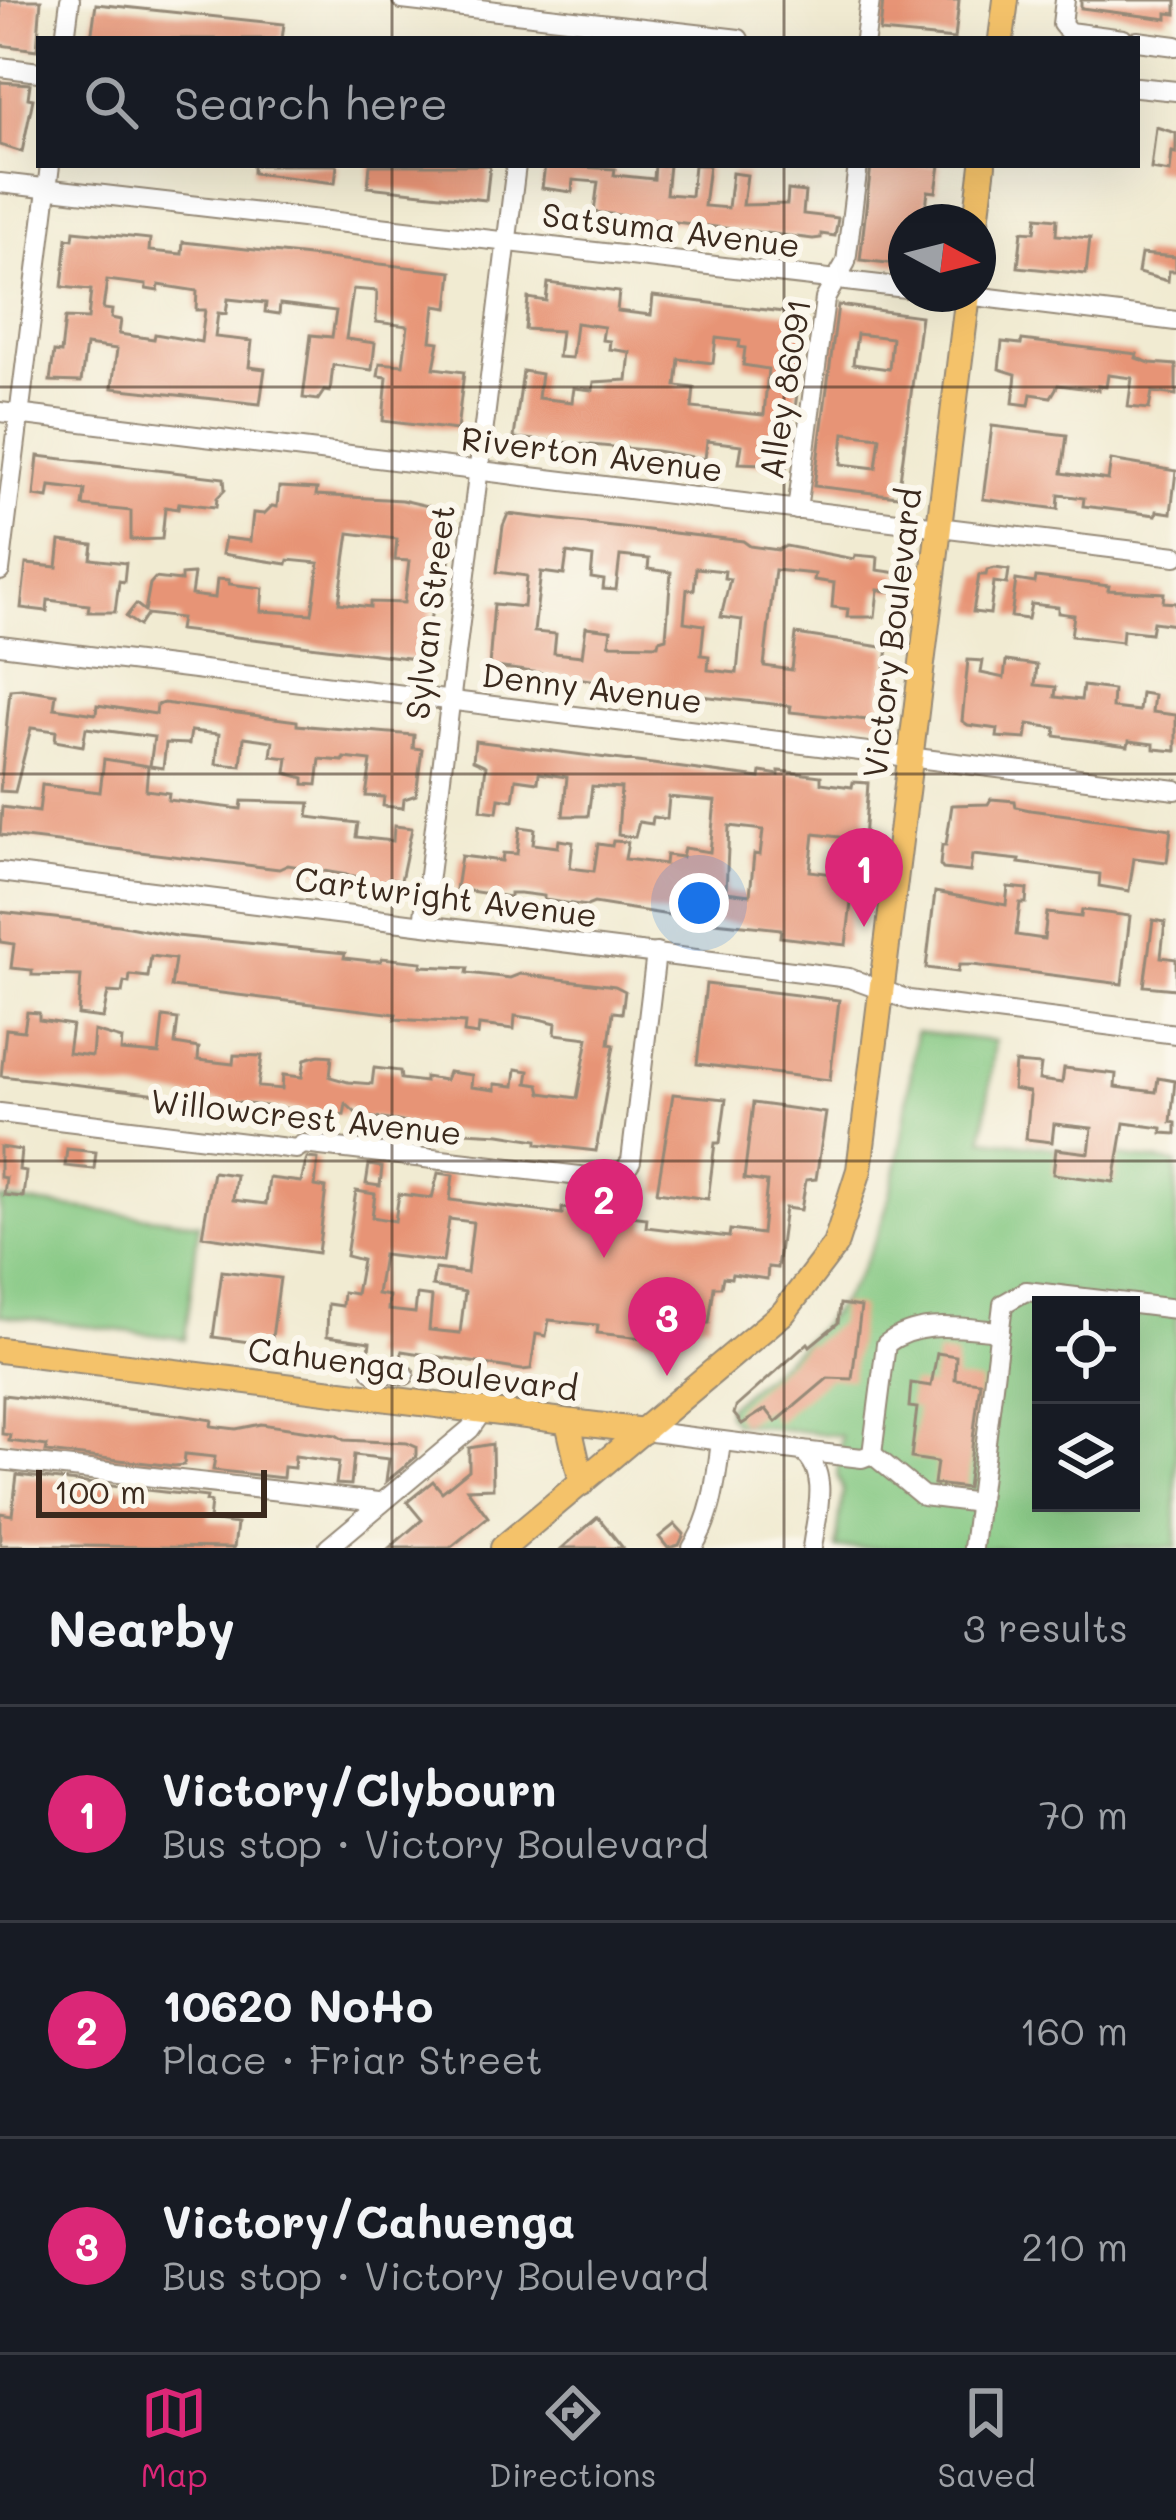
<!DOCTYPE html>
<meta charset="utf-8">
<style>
:root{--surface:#171b24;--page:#242831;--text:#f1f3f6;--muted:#9ea1a6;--line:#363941;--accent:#db2777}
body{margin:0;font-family:Mali,sans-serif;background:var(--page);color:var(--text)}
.controls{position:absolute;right:36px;bottom:36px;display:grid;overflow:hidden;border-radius:0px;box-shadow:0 12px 48px #0002}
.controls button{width:108px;height:108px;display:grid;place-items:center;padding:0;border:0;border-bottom:3px solid var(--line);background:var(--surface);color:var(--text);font:60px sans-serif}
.compass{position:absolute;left:888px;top:204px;width:108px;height:108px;border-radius:50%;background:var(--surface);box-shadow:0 12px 48px #0002;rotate:97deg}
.scale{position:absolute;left:36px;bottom:30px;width:231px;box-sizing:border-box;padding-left:12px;border:6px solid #3b2a1e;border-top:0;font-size:33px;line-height:42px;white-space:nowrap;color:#3b2a1e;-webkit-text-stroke:9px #fbf7ec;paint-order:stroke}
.you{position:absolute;left:699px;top:903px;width:42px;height:42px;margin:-30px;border:9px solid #fff;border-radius:50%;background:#1a73e8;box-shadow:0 0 0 18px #1a73e833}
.badge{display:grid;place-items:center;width:78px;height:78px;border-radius:50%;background:var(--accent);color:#fff;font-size:39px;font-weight:700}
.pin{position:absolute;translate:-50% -99px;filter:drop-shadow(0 3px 6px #0008)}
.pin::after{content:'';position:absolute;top:63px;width:42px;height:36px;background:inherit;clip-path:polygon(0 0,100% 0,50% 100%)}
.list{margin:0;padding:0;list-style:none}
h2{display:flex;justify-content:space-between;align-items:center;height:156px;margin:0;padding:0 48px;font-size:51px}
h2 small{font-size:39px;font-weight:400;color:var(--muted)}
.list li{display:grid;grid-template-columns:78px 1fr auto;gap:36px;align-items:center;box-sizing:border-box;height:216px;padding:0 48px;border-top:3px solid var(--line)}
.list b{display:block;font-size:45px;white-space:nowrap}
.list p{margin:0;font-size:39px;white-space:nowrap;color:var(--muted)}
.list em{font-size:39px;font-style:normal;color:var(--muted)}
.icon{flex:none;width:66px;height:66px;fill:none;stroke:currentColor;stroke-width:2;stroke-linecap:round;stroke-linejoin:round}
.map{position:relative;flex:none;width:1176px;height:1548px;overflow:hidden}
.search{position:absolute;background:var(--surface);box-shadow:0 12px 48px #0002;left:36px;right:36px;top:36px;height:132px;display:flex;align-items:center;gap:30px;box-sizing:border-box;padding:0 42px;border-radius:0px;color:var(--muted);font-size:45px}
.sheet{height:804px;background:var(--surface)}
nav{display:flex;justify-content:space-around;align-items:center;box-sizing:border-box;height:168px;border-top:3px solid var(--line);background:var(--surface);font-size:33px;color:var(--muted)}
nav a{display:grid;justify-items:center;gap:6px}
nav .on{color:var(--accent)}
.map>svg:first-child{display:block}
.green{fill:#83c781;stroke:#5f7850;stroke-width:3;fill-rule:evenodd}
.building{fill:#e79476;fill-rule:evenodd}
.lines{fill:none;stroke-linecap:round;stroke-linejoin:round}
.minor-casing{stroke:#968a78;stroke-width:22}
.major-casing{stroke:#968a78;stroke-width:28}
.minor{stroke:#fff;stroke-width:18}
.major{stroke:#f4c26a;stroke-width:24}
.grid{fill:none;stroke:#3b2a1e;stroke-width:3;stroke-opacity:0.55}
.labels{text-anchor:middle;stroke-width:12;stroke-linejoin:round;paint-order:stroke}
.street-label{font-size:33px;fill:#3b2a1e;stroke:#fbf7ec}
</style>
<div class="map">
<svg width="1176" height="1548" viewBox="0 0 1176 1548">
<rect width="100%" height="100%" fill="#fbf7ec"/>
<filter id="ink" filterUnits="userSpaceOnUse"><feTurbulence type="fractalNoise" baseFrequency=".00833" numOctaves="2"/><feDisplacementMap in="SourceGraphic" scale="24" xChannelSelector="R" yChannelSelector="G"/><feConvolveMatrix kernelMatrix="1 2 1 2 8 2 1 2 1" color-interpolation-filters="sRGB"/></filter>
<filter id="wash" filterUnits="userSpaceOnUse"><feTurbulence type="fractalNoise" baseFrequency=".004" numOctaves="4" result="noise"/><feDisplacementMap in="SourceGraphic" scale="48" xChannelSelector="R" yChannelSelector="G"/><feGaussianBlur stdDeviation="2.7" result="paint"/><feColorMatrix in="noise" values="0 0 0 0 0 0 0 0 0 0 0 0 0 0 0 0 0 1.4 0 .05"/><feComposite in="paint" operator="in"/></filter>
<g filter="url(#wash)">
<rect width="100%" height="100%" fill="#f1ebd2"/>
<!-- green -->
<g class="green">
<path d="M916 1032 995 1041 983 1139 1176 1163V1548H836L843 1491 837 1475 841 1436 734 1423 727 1414 728 1406C758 1380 792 1355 820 1326 897 1246 902 1136 916 1032ZM1041 1305H1131V1503H1041Z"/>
<path d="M0 1199 199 1223 185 1339 0 1315Z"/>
</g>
<g id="blocks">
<!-- building -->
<g class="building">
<path d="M0 0H41L37 50 0 45Z"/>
<path d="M883 0H959L955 39 880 32Z"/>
<path d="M1081 0H1176V14L1167 13V19L1081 8Z"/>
<path d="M96 4 284 24 282 39H91Z"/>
<path d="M0 82 30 84 28 98 33 99 22 152 0 145Z"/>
<path d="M1156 127 1176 133V153L1172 152 1170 172 1151 169Z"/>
<path d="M253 165H337L335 183 253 173Z"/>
<path d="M370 165H490L486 200 368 187Z"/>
<path d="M545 165 615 169 614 175 654 179 655 165H669L666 194 691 196 694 165H709L704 206 728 208 732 173 747 175 743 205 787 204 788 190 805 192 803 214 838 218 835 236 821 234V238L813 239 594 212 598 182 573 180 572 192 542 188Z"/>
<path d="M871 165H940L936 192 928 191 924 222H906V265L860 260Z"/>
<path d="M1037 217 1057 219 1056 235 1090 238 1086 274 1018 267 1022 231 1035 232Z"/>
<path d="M74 231 150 239 149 251 182 254 183 242 452 272 448 308 435 306 431 341 439 342 434 368 464 372 457 430 383 421 387 377 378 376 380 363 403 365 408 326 376 322 377 291 353 289 346 339 375 343 372 370 333 365 330 392 324 391 318 400 303 398 311 335 332 337 336 311 280 304 279 314 265 312 266 303 228 299 226 314 218 313 215 337 252 341 249 367 265 369 260 404 112 388 117 349 86 345 81 382 50 381 54 352 61 353 65 318 88 319 91 290 62 287 67 238 73 239ZM107 280 146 285V289L158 291 159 285 197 291 196 310H205L201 342 155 334 154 339 119 334 121 320 111 318 112 310 103 309Z"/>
<path d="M1141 254 1176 257V271H1169L1168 281 1138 273Z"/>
<path d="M548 283 619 292 617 311 651 315 653 296 791 313 806 321 788 465 739 463 742 445 707 441 705 459 656 451 514 438 523 371 541 374 538 398 572 402 574 388 593 390 594 382 627 380 630 352 609 349 610 341 602 340 604 327 576 323 572 358 558 357 561 331 525 329 528 298 546 301ZM716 338 740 341 739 347 745 348 743 365 768 369 764 415 692 408 694 388 676 386 679 359 713 363Z"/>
<path d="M838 305 921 316 898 496 814 486ZM857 334 892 338 889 369 853 364ZM844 433 880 437 876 468 841 464Z"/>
<path d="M1022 340 1137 354 1136 358 1150 363 1176 365V395L1152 392 1149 409 1128 407 1132 378 1108 375 1106 387 1098 386V390L1058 385 1051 397 1031 394 1029 405 1013 403 1016 374 999 369 1002 342 1021 344Z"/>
<path d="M992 426 1067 435 1062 473 1108 480 1111 460 1176 471 1171 513 1157 511 1156 515 1083 506 1084 498 1059 495 1058 509 983 499Z"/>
<path d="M38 456 224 478 225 490 217 498 216 507 179 503 178 509 165 507 162 539 131 540V511L83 506 85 490 50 486 48 498 34 496Z"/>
<path d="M279 487 317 489 316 495 402 500 445 510 442 537 451 538 449 565 439 564 424 660 179 630 181 618 147 614 139 626 126 617 136 604 145 611 150 584 155 578 181 581V575L194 574 191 595 215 598 217 579 229 580V584L263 588 261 611 312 614 319 563 288 560 287 564 222 554 225 538 250 541 253 513 264 514 272 506 277 507ZM349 533 397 539 395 560 409 561 404 603 370 602V607L339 603Z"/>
<path d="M508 514 743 541 750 546 778 550 786 546 854 559 855 555 878 557 877 570 898 573 896 592 878 590 875 617H847L848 609 832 607 834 583 814 580 815 574 775 570 764 666 792 670 796 634 888 648 878 721 790 712 791 706 683 694 675 689 598 684V681L489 666 494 604 524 607 527 576 497 572 503 526ZM567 553 593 557 591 578 604 580 603 589 616 590 620 556 649 559 648 569 671 572 666 638 659 640 658 645 609 644 611 630 586 627 582 656 554 653 556 634 534 632 541 572 564 575ZM696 568 725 571 724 578 730 579 721 617 742 620 737 673 708 670 709 656 701 655 704 625 684 622 687 589 694 590Z"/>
<path d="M60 541 93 545 91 559 126 563 124 582 119 581 115 612H88L89 605 48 600 47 611 21 608 26 564 57 567Z"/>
<path d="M995 568 1009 570 1007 584 994 582 990 614 973 612 979 575H986L987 570Z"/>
<path d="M1036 577 1109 586 1108 590 1164 593 1163 602 1176 603V625L1153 622 1151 633 1123 630 1122 642 1071 636 1074 615 1058 613V607L1031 604 1028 619 1011 617 1016 580 1035 583Z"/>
<path d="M968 660 983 661 981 673 1004 678 1006 661 1037 665 1035 685 1056 687 1055 697 1081 700 1083 686 1113 690 1112 708 1139 711 1141 693 1154 695 1152 712 1176 715V751L1154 749V744L1129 741 1128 746 1055 736 1056 728 1028 724 1026 739 997 737 998 729 968 725 962 721Z"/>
<path d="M22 689 56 694 54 708 96 714 97 705 156 714 157 705 164 703 297 721V725L414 735 413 748 422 749 416 795 404 799 403 808 383 806 384 797 366 796 371 761 344 758V761L320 759 317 785 304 784V778L286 773 288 758 271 756 273 741 244 737 241 766 216 764 219 734 191 731 189 744 166 743 163 768 150 766 154 737 86 728 83 746 55 741 56 731 31 728 15 792 0 791 10 690Z"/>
<path d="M475 741 760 778 761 772 779 775V771L821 776V783L852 787 853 782 868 783 864 840 814 834 810 871 854 877 846 945 780 937 781 929 696 920 693 913 669 910V915L594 903 587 906 544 900V896L520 893H510V897L456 889 461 856 502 861 503 853 517 854 520 827 535 829 533 844 558 847 559 840 573 842 570 868 594 871 598 844 612 846 613 841 628 842 625 859 665 864 666 855 682 857 684 848 710 852 715 801 669 797 667 819 653 817 652 824 639 822 635 837 618 835 621 788 592 786 588 816H563L567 777 539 773 538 782 516 779 513 800 499 798 497 812 481 810 486 766 473 760ZM729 826 763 830 760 855 754 854 750 895 726 892Z"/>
<path d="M104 759 148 766 146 790 169 793 168 800 241 809 242 801 310 803 308 817 358 823 356 837 393 841 394 826 412 828 401 880 389 878V882L288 865 279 869 0 835 2 807 39 812 42 785 100 792Z"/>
<path d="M991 799 1015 801 1016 807 1030 810 1171 829 1167 862 1134 858 1129 891 1099 886 1100 874 1019 863 1020 860 972 855 970 872 943 869 940 865 942 845H946L952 805 988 804Z"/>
<path d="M1008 887 1027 889 1026 903H1020L1016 935 1044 939 1047 913 1081 917 1082 910 1130 916 1122 984 973 965H959L958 972 926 968 935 892 1006 905Z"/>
<path d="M0 912 118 925 176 936 345 953 344 958 371 961H381L382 958 422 962 421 966 468 968 467 973 510 978 520 974 615 986 625 991 622 1013 613 1012 609 1044 614 1045 596 1151 537 1144V1140L500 1134 446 1131 445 1135 429 1134 430 1127 397 1121 368 1117 367 1123 346 1104 344 1115 1 1076 6 1029 24 1031 27 1012 39 1013V1020L72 1025 68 1053 92 1056 94 1031 122 1039 121 1051 159 1054 163 1017 178 1019 175 1044 199 1048 198 1060 233 1064 234 1055 262 1056 258 1087 282 1089 283 1075 302 1077 305 1059 319 1055 332 1056 330 1077 348 1082 372 1084 374 1068 400 1071 401 1079 425 1082V1077L445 1080 448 1072 472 1075 471 1087 495 1090V1084L514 1086 516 1069 529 1071 527 1083 539 1085 541 1093 577 1098 588 1038 555 1034 556 1023 539 1019 515 1016 514 1029 479 1025 478 1035 464 1033 465 1023 395 1019 396 1014 171 987 175 959 151 956 148 977 130 975 129 983 124 982 122 993 108 992 103 1018 78 1015 81 976 32 975V970L11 968 14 944 0 942Z"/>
<path d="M1153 920 1165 922 1161 957 1176 959V989L1144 986Z"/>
<path d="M706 984 839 1000 830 1080 697 1064Z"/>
<path d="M1015 1063 1041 1065 1039 1080 1062 1083 1064 1068 1116 1074 1115 1087 1156 1092 1158 1078 1175 1081 1171 1122 1176 1123V1134L1162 1133V1128L1124 1123 1114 1182 1053 1174 1056 1149 1089 1153 1092 1128 1054 1124 1052 1142 1026 1139 1030 1096 1029 1092 1013 1089Z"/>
<path d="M673 1094 726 1099 720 1143H715L708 1199 657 1192Z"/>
<path d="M753 1103 826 1113 816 1179 806 1180 801 1210 785 1208 777 1268 768 1267 767 1279 732 1274 731 1278 723 1277 721 1287H714L709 1323 686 1324 684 1338 660 1336V1340L597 1333 598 1325 549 1320 546 1336 536 1334 531 1369 522 1370 402 1351 401 1361 368 1358 370 1342 327 1336 328 1304 342 1306 343 1292 356 1294 362 1260 346 1256 356 1191 375 1194 372 1217 395 1221 399 1194 432 1198 438 1173 453 1175 450 1200 562 1214V1208L647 1218 646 1227 729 1237 730 1230 762 1234 767 1182 744 1179ZM449 1219 473 1222 467 1273 435 1269 432 1286 465 1292 460 1333 429 1330 432 1297 417 1295 415 1313 388 1310 389 1296 377 1294 383 1255 443 1262Z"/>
<path d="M0 1147 21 1150 19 1170 26 1171 23 1197 4 1195 6 1178 0 1177Z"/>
<path d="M67 1149 96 1152 94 1169 65 1166Z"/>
<path d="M307 1158 318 1159 315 1186 326 1188 318 1253 202 1236 213 1172 236 1175 233 1200 266 1204 269 1178 301 1182Z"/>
<path d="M369 1165 382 1167 380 1186 366 1184Z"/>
<path d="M222 1271 280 1278 271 1345 213 1337Z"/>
<path d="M840 1304 861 1307 852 1379 828 1378 776 1422 766 1409 742 1424 734 1414 736 1407 808 1343 810 1346 838 1323Z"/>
<path d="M937 1353 956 1356 955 1379 980 1382 967 1488 934 1484 937 1462 911 1458 917 1408 909 1407 911 1383 931 1386Z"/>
<path d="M3 1395 180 1415 212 1420 211 1426 236 1429 261 1424 336 1435 344 1440 407 1443 416 1447V1457L386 1482 389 1459 354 1455 351 1485 336 1484 339 1462 295 1456 294 1468 284 1467 283 1478 213 1470 215 1457 185 1454 184 1465 174 1466 46 1452 47 1446 9 1441 10 1435 2 1434Z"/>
<path d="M492 1444 493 1488 467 1489 488 1517 450 1548H389L422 1520 407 1502 433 1481 442 1492 469 1470V1448Z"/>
<path d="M17 1475 207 1497 206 1501 211 1502 209 1520 237 1524 234 1548 0 1545V1513L12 1515Z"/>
<path d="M598 1517 623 1548H562Z"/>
<path d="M675 1524 684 1534 679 1545 668 1548 659 1537Z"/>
</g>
</g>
</g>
<g filter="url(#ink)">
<use href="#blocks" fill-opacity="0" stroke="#968a78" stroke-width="3"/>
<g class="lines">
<defs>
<g id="minor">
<path d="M402 0 739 39"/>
<path d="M1065 0 1062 24 1069 32 1123 39"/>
<path d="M65 39 70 0"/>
<path d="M865 39 870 0"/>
<path d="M1137 41 1176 46"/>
<path d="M0 67 39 72"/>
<path d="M1137 87 1176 91"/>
<path d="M0 183 906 288"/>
<path d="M958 294 1176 321"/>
<path d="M0 412 1176 556"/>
<path d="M797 510 825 299 846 262 858 165"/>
<path d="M0 571 50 165"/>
<path d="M0 645 1176 790"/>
<path d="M0 872 849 978 909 1000 1176 1034"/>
<path d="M423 924 516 165"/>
<path d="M0 1113 296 1149 303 1144 606 1179 621 1175 631 1161 656 953"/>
<path d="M372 1371 405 1375"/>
<path d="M644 1431 802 1451C831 1473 816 1516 812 1548"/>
<path d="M802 1451 862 1458 872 1454 886 1344C919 1319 961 1328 1000 1331"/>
<path d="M872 1454 923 1496 979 1503"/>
<path d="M0 1460 379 1502"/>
<path d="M328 1548 470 1429 482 1412"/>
<path d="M692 1548C713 1516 716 1479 721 1441"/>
<path d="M973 1548 1003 1304 1026 1291 1176 1309"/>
</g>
<g id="major">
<path d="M1001 39 1006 0"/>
<path d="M976 222 983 165"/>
<path d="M0 1350 644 1431"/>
<path d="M568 1422 582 1483"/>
<path d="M503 1548 784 1312 835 1245 859 1170 968 294"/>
</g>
</defs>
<!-- minor casing -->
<use href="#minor" class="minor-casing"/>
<!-- major casing -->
<use href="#major" class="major-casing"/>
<!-- minor -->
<use href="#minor" class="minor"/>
<!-- major -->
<use href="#major" class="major"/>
</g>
</g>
<!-- grid -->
<path class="grid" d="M392 0V39M784 0V39M392 165V1548M784 165V1548M0 387H1176M0 774H1176M0 1161H1176"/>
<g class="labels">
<!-- street labels -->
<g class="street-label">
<text transform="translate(671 230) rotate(7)" y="12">Satsuma Avenue</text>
<text transform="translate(785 389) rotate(-81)" y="12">Alley 86091</text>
<text transform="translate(592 454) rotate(7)" y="12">Riverton Avenue</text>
<text transform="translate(430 612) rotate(-83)" y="12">Sylvan Street</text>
<text transform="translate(892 633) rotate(-83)" y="12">Victory Boulevard</text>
<text transform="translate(592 688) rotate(7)" y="12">Denny Avenue</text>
<text transform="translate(446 897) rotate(7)" y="12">Cartwright Avenue</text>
<text transform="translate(306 1117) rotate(6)" y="12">Willowcrest Avenue</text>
<text transform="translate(413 1369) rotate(7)" y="12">Cahuenga Boulevard</text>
</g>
</g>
</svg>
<div class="controls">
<button><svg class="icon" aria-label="locate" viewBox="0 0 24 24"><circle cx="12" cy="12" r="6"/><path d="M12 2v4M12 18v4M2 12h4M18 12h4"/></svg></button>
<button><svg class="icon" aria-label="layers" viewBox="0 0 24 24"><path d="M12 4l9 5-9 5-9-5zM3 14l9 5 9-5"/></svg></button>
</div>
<svg class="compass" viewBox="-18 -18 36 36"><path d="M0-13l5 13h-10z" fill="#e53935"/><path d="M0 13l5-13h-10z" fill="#9ea1a6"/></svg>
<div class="scale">100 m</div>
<div class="you"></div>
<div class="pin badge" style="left:864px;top:927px">1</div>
<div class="pin badge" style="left:604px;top:1258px">2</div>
<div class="pin badge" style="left:667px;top:1376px">3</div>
<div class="search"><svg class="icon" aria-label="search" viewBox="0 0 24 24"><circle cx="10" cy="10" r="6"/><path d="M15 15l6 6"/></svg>Search here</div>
</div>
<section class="sheet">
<h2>Nearby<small>3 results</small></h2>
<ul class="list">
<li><span class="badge">1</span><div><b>Victory/Clybourn</b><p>Bus stop · Victory Boulevard</p></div><em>70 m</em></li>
<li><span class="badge">2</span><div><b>10620 NoHo</b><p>Place · Friar Street</p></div><em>160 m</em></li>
<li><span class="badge">3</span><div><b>Victory/Cahuenga</b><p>Bus stop · Victory Boulevard</p></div><em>210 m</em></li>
</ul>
</section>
<nav>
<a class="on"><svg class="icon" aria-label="map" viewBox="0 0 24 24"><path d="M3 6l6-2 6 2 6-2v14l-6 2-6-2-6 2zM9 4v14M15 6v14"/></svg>Map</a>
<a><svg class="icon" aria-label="directions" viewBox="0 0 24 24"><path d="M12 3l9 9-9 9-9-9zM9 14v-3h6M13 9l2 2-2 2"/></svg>Directions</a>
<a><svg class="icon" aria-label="saved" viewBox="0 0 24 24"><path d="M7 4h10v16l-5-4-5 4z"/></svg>Saved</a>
</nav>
